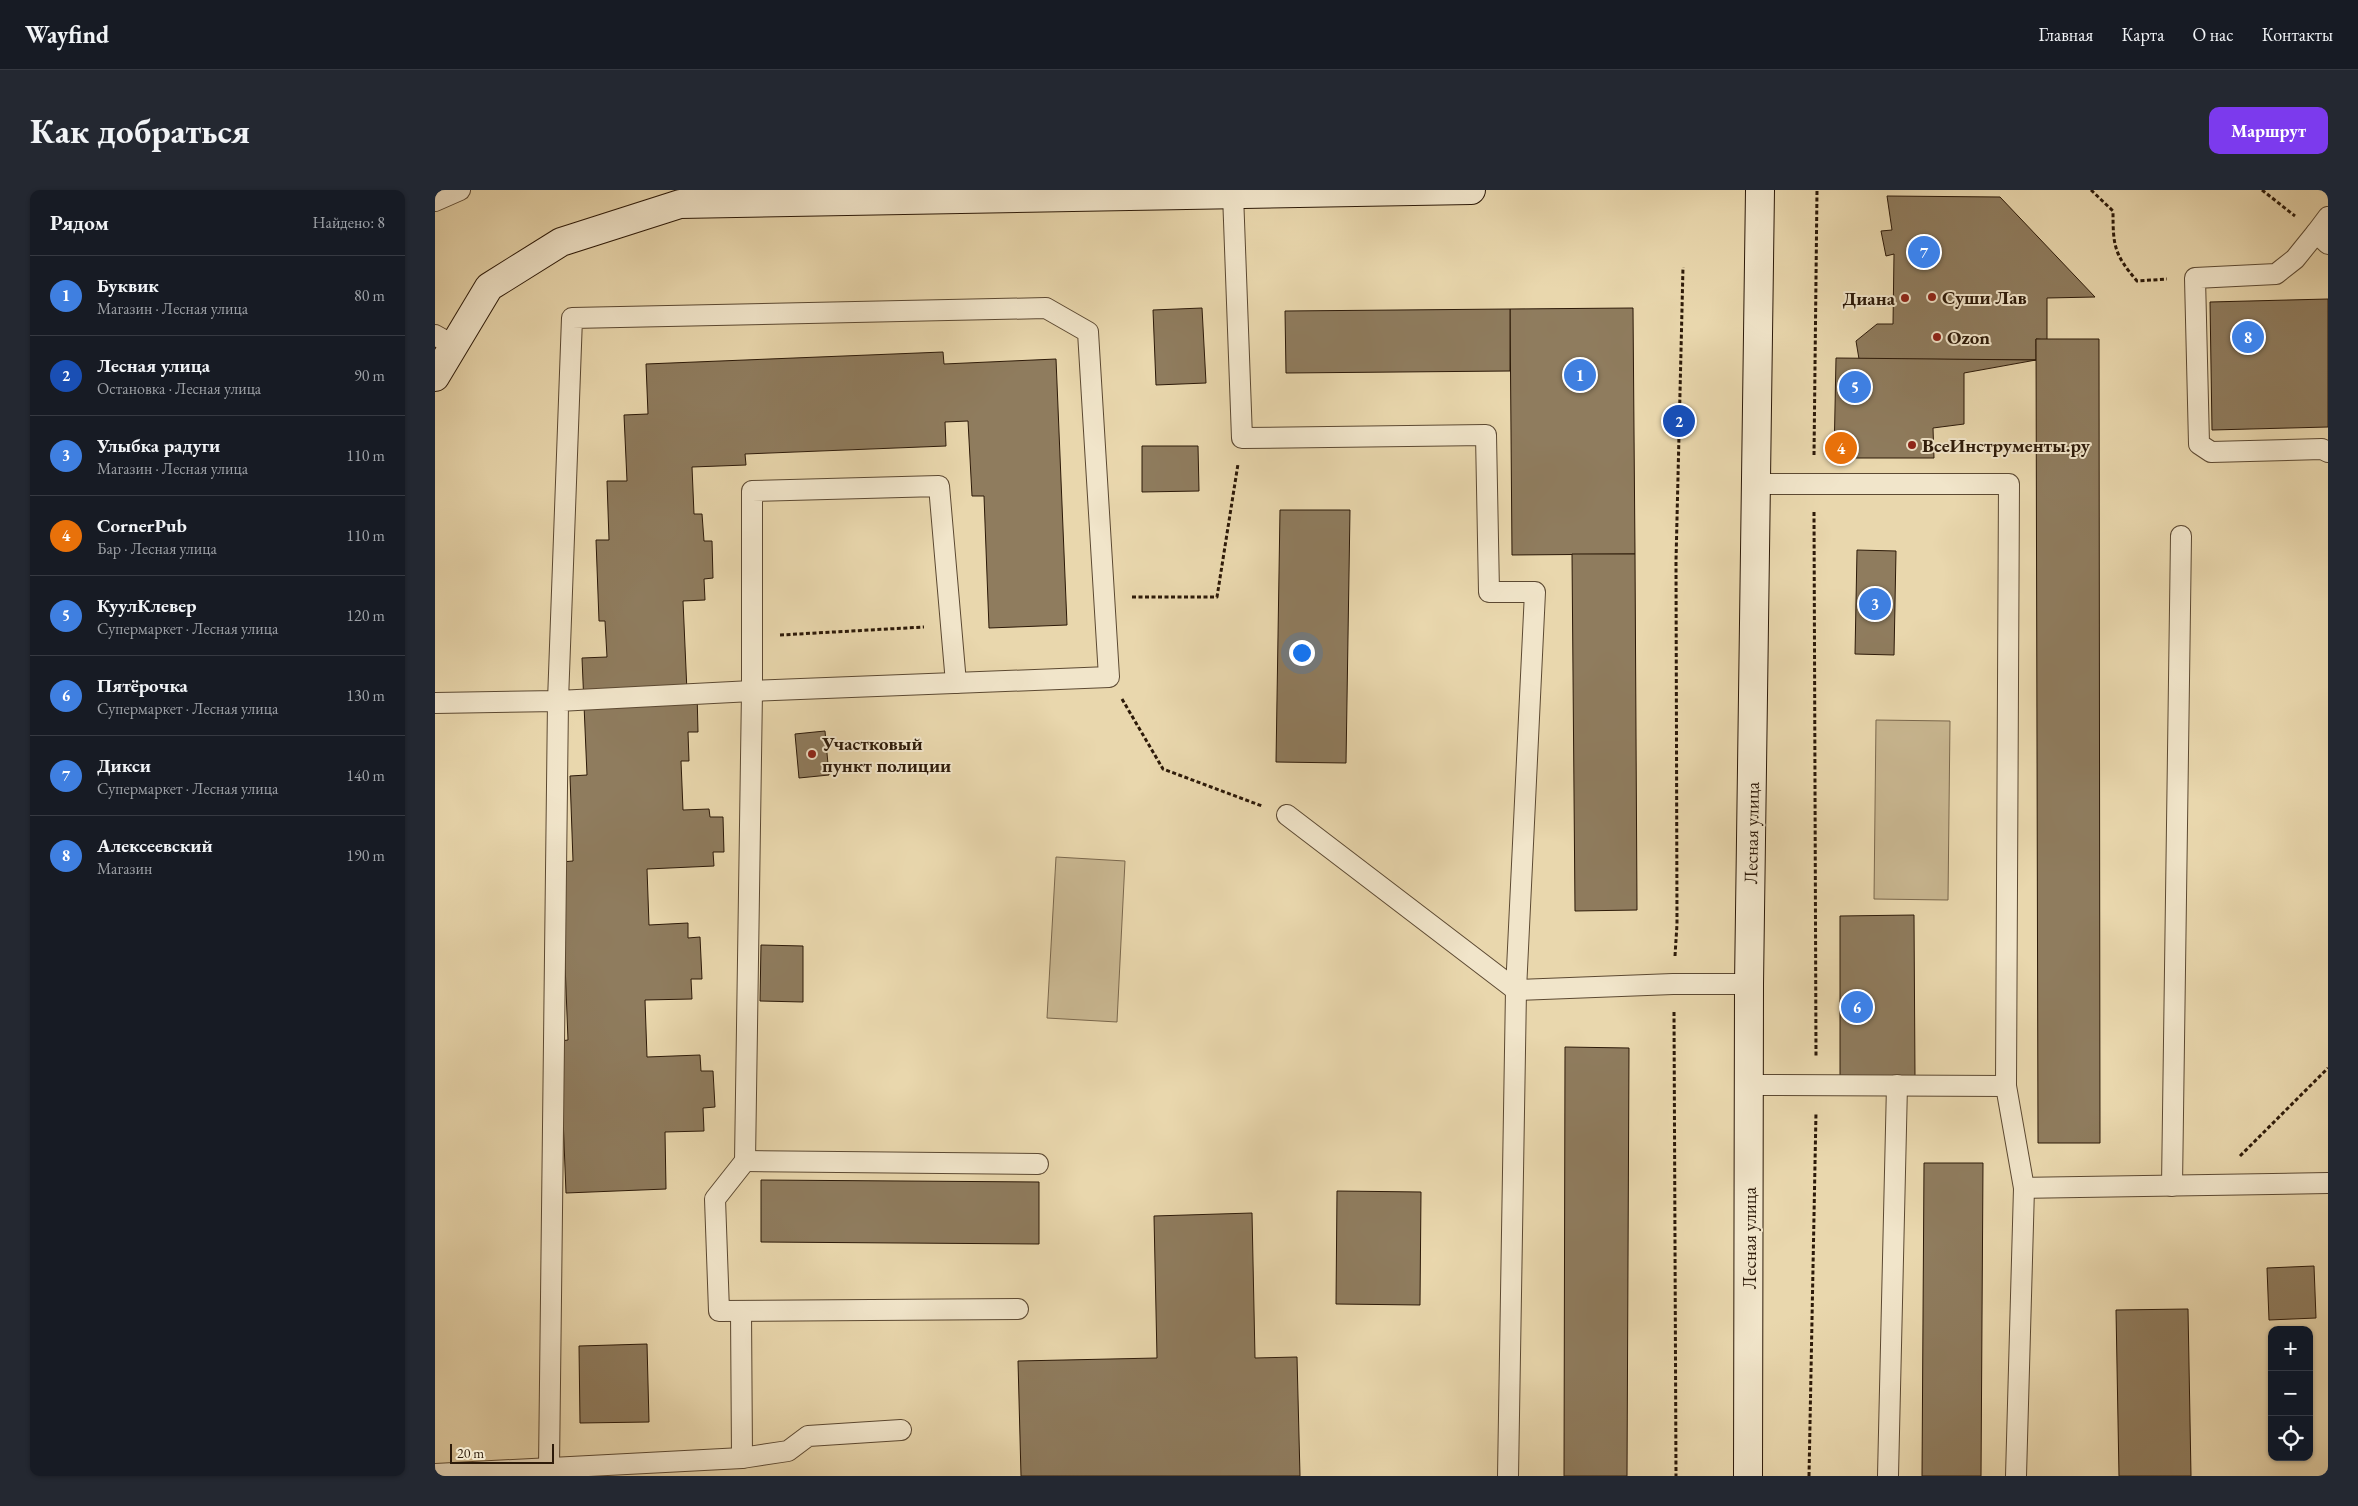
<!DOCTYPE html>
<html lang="ru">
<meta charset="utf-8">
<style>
:root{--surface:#171b24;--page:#242831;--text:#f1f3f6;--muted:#9ea1a6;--line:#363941;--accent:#7c3aed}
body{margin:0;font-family:"EB Garamond",serif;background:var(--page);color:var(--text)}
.controls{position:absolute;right:15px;bottom:15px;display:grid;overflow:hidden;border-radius:10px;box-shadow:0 1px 4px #0004}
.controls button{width:45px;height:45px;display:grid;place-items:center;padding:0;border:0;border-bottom:1px solid var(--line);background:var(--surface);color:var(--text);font:25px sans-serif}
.scale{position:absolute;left:15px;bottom:12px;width:104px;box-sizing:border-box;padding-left:5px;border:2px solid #2d1a09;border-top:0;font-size:14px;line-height:18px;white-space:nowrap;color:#2d1a09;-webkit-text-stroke:4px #f1e5ca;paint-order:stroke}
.you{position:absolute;left:866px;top:462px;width:18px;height:18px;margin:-12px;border:4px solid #fff;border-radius:50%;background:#1a73e8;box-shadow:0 0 0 8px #1a73e833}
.badge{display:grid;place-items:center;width:32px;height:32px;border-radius:50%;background:var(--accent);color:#fff;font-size:16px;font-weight:700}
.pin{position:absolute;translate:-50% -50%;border:2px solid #fff;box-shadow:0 1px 5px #0006}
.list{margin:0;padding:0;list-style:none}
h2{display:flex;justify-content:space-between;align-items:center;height:65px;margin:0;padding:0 20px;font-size:21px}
h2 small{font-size:16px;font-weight:400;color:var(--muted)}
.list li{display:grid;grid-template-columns:32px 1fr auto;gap:15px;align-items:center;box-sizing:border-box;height:80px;padding:0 20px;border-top:1px solid var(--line)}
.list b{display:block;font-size:19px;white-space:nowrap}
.list p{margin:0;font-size:16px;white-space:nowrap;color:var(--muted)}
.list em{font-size:16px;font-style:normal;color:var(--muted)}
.icon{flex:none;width:28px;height:28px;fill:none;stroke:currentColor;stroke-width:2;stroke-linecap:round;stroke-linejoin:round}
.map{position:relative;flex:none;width:1893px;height:1286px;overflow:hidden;border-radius:10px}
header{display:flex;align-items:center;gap:30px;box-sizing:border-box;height:70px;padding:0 25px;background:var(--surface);border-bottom:1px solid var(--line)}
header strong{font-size:24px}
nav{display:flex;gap:28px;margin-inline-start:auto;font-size:18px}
.intro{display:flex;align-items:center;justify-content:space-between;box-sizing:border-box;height:120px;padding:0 30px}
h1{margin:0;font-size:35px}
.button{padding:12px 22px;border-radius:10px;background:var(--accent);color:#fff;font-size:18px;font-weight:700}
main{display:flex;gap:30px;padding:0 30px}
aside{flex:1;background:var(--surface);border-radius:10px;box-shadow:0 1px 4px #0004}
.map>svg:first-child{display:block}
.green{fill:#c9b791;stroke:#7b684d}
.building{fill:#8f7c5e;stroke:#2d1a09}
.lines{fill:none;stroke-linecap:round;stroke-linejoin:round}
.lane-casing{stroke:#5c4932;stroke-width:22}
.secondary-casing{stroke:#2d1a09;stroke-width:30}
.path{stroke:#2d1a09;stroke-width:3;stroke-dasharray:4 2.5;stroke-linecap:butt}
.lane{stroke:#f1e5ca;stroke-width:20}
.secondary{stroke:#f1e5ca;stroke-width:28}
.poi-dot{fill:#8f2418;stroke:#f1e5ca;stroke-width:2}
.labels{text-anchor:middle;stroke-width:4;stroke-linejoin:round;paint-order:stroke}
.poi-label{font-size:19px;font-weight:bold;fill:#2d1a09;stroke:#f1e5ca;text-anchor:start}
.street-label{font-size:19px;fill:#2d1a09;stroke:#f1e5ca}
</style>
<header>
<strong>Wayfind</strong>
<nav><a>Главная</a><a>Карта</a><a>О нас</a><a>Контакты</a></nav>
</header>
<div class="intro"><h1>Как добраться</h1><a class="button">Маршрут</a></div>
<main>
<aside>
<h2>Рядом<small>Найдено: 8</small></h2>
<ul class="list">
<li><span class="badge" style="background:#3f7fe0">1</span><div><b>Буквик</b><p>Магазин · Лесная улица</p></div><em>80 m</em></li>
<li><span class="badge" style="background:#1a4fb4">2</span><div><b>Лесная улица</b><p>Остановка · Лесная улица</p></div><em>90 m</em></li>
<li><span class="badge" style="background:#3f7fe0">3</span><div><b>Улыбка радуги</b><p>Магазин · Лесная улица</p></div><em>110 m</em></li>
<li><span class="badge" style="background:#e8710a">4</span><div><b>CornerPub</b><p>Бар · Лесная улица</p></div><em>110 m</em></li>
<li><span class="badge" style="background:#3f7fe0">5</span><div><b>КуулКлевер</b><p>Супермаркет · Лесная улица</p></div><em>120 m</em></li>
<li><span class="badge" style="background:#3f7fe0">6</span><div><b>Пятёрочка</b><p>Супермаркет · Лесная улица</p></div><em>130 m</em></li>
<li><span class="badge" style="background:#3f7fe0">7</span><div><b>Дикси</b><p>Супермаркет · Лесная улица</p></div><em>140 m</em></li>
<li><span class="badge" style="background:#3f7fe0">8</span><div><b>Алексеевский</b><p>Магазин</p></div><em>190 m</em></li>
</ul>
</aside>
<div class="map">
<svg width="1893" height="1286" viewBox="0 0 1893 1286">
<rect width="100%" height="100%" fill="#e9d7ad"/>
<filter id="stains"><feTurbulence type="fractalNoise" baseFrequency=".004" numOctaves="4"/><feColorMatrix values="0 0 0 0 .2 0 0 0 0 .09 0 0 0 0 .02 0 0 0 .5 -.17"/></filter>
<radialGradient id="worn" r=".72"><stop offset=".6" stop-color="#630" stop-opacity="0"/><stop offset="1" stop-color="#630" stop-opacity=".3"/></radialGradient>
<!-- green -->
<g class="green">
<path d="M1441 530 1515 531 1513 710 1439 709Z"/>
<path d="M621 667 690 671 682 832 612 828Z"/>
</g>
<!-- building -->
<g class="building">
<path d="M1452 6 1565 7 1660 107 1612 108V150L1601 149V170L1424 169 1421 151 1442 134H1458L1459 64 1451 66 1446 41 1457 40Z"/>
<path d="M1893 109V237L1777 240 1775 112Z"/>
<path d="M767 118 771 193 721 195 718 120Z"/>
<path d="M1198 118 1200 364 1077 365 1075 119Z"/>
<path d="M1075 119V181L851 183 850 121Z"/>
<path d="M1601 149H1664L1665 953H1603Z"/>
<path d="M508 162 509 174 621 169 632 435 554 438 549 306H537L533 231 510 232 511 256 310 264 311 275 257 277 259 324H267L269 351H277L278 388 269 389 270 410 248 411 252 502H262L263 542H253L254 571H246L248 620 274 619 275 627H288L289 662H278L279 676 212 679 214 735 253 733V748L265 747 267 789H256L257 809 210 810 212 867 265 865 266 881H278L280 917 268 918 269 941 230 942 231 999 131 1003 125 851 133 850 126 672 138 671 135 586 152 585 147 468 172 467 170 431H164L161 350H174L172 291H192L189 225 213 224 211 174Z"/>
<path d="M1401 168 1601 170 1529 183V234L1498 238 1499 268H1399Z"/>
<path d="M707 256H763L764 301 707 302Z"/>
<path d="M845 320H915L911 573 841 572Z"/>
<path d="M1422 360 1461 361 1459 465 1420 464Z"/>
<path d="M1137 364H1200L1202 720 1140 721Z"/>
<path d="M390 541 394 585 364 588 360 544Z"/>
<path d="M1479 725 1480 889 1405 890V726Z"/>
<path d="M326 755 368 756V812L325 811Z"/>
<path d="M1130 857 1194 858 1192 1286H1129Z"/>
<path d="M1489 973H1548L1546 1286H1487Z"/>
<path d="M326 990 604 992V1054L326 1052Z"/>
<path d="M902 1001 986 1002 985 1115 901 1114Z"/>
<path d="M817 1023 820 1168 862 1167 865 1286H586L583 1171 722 1168 719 1026Z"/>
<path d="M1879 1076 1881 1128 1834 1130 1832 1078Z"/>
<path d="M1753 1119 1756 1286H1684L1681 1120Z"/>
<path d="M212 1154 214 1232 145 1233 144 1156Z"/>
</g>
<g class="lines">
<defs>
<g id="lane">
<path d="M798 4 807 248 1051 245 1054 402H1100L1081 800 1073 1286"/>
<path d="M0 11 25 0"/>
<path d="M1893 27 1881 43 1893 54"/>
<path d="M1881 43 1860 69 1841 84 1760 88 1764 254 1776 262 1887 259 1893 262"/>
<path d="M0 145 18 155"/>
<path d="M1319 294H1574L1571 896 1589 998 1581 1286"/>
<path d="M521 493 504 296 317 301V501L310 971 280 1009 284 1121 583 1119"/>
<path d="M0 513 123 511 317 501 674 487 653 142 611 118 137 128 123 511 114 1278 123 1286"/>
<path d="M852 625 1081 800 1238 794H1314"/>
<path d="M1315 895 1571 896"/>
<path d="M310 971 603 974"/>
<path d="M1737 996 1746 346"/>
<path d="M1589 998 1893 993"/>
<path d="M306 1121 307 1268"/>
<path d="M0 1284 307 1268 353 1261 373 1246 466 1240"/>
<path d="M1453 1286 1462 895"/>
</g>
<g id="secondary">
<path d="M0 187 54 97 126 52 245 14 1036 0"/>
<path d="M1313 1286 1314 794 1325 0"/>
</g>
</defs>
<!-- lane casing -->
<use href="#lane" class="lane-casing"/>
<!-- secondary casing -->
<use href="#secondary" class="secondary-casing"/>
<!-- path -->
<g class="path">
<path d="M1656 0 1678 21C1678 56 1679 64 1702 91L1732 89"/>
<path d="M1827 0 1860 26"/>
<path d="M1379 265 1382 0"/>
<path d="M1379 322 1381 868"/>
<path d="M697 407H782L803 274"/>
<path d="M345 445 489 437"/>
<path d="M687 509 728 579 827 616"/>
<path d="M1240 766 1242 734 1241 371 1248 77"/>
<path d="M1239 822 1241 1286"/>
<path d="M1805 966 1893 878"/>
<path d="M1374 1286 1381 922"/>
</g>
<!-- lane -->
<use href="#lane" class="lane"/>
<!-- secondary -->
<use href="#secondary" class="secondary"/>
</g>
<!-- markers -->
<g class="poi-dot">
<circle cx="1497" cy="107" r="5"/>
<circle cx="1470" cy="108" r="5"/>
<circle cx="1502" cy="147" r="5"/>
<circle cx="1477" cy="255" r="5"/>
<circle cx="377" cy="564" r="5"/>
</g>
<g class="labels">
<!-- poi labels -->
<g class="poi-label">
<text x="1507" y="114">Суши Лав</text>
<text x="1460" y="115" text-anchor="end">Диана</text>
<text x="1512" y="154">Ozon</text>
<text x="1487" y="262">ВсеИнструменты.ру</text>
<text x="387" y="560">Участковый<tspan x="387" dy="22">пункт полиции</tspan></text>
</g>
<!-- street labels -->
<g class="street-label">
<text transform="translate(1316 643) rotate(-89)" y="7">Лесная улица</text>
<text transform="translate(1314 1048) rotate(-90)" y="7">Лесная улица</text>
</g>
</g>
<rect width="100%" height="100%" filter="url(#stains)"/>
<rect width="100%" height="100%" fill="url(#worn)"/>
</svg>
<div class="controls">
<button>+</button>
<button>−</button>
<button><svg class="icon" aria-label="locate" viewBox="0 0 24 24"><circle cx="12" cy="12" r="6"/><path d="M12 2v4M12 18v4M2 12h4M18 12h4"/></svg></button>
</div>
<div class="scale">20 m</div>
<div class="you"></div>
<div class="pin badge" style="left:1145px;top:185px;background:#3f7fe0">1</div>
<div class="pin badge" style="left:1244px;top:231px;background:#1a4fb4">2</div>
<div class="pin badge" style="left:1440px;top:414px;background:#3f7fe0">3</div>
<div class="pin badge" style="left:1406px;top:258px;background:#e8710a">4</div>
<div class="pin badge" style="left:1420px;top:197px;background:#3f7fe0">5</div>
<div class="pin badge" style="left:1422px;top:817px;background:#3f7fe0">6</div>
<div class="pin badge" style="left:1489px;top:62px;background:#3f7fe0">7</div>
<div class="pin badge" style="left:1813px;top:147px;background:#3f7fe0">8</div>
</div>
</main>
